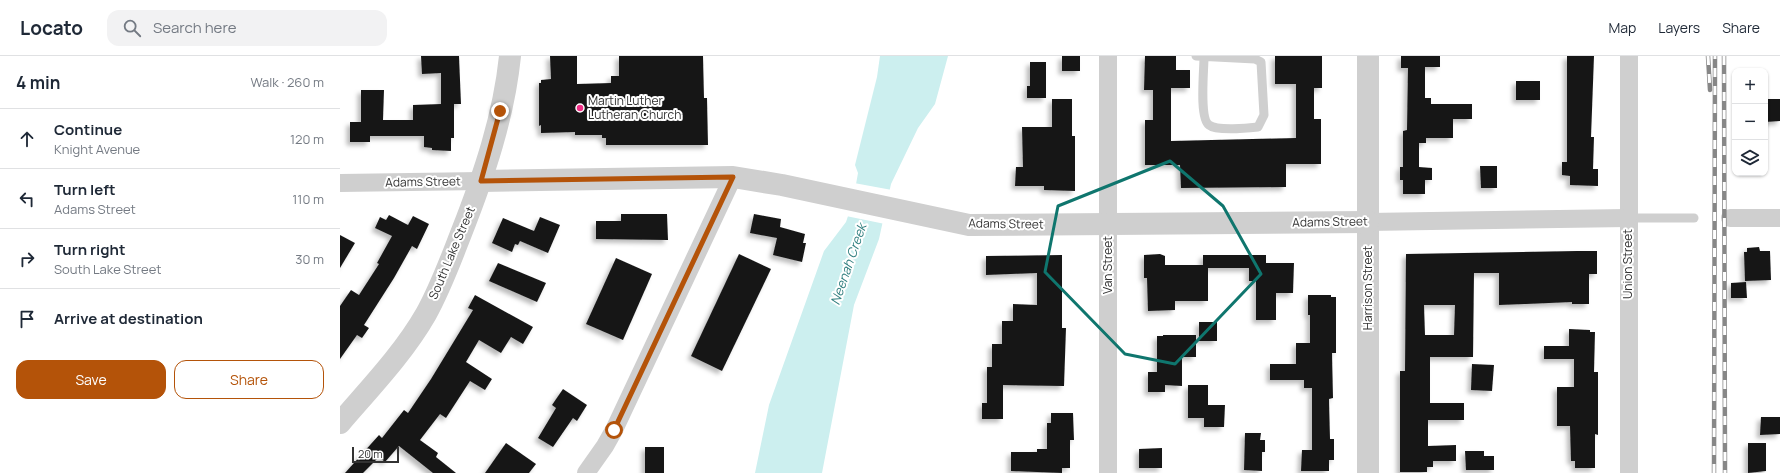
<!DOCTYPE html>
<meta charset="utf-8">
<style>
:root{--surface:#fff;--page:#f2f2f3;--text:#1f2937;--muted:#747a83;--line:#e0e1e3;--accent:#b45309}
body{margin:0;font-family:Manrope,sans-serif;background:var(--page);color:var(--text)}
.controls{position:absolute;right:12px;top:12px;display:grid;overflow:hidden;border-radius:8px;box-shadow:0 1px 3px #0004}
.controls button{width:36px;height:36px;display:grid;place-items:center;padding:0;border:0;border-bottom:1px solid var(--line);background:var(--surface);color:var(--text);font:20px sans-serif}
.scale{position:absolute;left:12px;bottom:10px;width:47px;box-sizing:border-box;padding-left:4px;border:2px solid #323232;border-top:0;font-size:11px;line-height:14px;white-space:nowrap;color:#323232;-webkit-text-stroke:3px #fff;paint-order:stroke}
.stop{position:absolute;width:12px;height:12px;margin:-9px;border:3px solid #b45309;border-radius:50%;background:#fff}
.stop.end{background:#b45309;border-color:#fff;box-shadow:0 1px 4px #0008}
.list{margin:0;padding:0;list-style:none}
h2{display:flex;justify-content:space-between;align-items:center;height:52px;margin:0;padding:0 16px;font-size:17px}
h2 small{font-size:13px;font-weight:400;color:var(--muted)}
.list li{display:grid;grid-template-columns:26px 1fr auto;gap:12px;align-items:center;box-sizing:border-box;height:60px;padding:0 16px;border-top:1px solid var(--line)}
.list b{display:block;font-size:15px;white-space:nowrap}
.list p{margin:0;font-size:13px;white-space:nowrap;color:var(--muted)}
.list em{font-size:13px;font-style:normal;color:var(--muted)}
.actions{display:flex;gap:8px;padding:12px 16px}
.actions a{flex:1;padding:9px 0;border:1px solid var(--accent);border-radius:12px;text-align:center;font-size:14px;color:var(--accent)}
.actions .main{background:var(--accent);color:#fff}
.icon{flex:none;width:22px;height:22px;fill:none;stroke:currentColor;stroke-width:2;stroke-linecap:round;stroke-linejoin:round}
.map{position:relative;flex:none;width:1440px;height:417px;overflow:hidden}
header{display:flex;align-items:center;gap:24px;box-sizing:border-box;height:56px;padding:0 20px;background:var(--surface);border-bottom:1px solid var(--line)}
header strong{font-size:19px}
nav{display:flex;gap:22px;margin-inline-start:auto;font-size:14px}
.search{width:280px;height:36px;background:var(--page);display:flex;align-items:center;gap:10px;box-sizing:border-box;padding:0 14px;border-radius:12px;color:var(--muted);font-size:15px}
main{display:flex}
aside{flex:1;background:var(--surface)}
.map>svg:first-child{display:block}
.water{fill:#ccefef}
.pier{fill:#fff}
.building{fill:#191919;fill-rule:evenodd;filter:url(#shadow)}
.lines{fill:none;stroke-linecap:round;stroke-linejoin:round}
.service{stroke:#cfcfcf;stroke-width:9}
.minor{stroke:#cfcfcf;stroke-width:18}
.tertiary{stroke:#cfcfcf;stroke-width:22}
.rail-casing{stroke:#878787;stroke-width:4.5}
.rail{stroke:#fff;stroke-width:3;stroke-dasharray:9;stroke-linecap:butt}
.route{stroke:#b45309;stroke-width:5}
.marked{fill:none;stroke:#0f766e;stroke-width:3;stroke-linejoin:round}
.poi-dot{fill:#f02d85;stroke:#fff;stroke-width:1.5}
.labels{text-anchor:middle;stroke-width:4;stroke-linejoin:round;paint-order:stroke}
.poi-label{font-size:12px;fill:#323232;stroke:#fff;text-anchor:start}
.street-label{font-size:12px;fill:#323232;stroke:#fff}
.water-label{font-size:13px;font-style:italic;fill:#317f7f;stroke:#fff}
</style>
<header>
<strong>Locato</strong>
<div class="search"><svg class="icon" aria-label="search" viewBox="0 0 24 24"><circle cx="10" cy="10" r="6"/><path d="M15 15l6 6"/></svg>Search here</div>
<nav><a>Map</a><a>Layers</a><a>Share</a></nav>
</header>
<main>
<aside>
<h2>4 min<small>Walk · 260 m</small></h2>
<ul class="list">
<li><svg class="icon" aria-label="ahead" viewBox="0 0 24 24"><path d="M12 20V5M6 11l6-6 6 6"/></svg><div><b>Continue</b><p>Knight Avenue</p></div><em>120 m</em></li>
<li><svg class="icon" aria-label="left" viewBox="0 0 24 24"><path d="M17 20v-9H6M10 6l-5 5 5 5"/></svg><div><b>Turn left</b><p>Adams Street</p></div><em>110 m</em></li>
<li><svg class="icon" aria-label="right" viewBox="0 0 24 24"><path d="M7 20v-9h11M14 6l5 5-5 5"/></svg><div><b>Turn right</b><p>South Lake Street</p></div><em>30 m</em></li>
<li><svg class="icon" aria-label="arrive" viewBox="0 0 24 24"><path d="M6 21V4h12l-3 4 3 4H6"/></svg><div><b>Arrive at destination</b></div></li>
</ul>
<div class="actions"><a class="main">Save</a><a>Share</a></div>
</aside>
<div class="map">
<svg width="1440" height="417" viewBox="0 0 1440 417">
<defs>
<filter id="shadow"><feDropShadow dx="-3.5" dy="3.5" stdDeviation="2" flood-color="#0004"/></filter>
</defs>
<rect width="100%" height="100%" fill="#fff"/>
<!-- water -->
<path class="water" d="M540 0H608L595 48 578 72 551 128 539 183 514 249 482 417H415L429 349 484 195 506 166 513 145 518 117 515 109 537 21Z"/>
<!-- pier -->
<path class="pier" d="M514 127 552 134 545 168 506 160Z"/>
<!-- building -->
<g class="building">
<path d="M81 0H119L121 48H114V82H111V95L92 94V92L84 91V80H30V86H10V66H21V34H44L43 64H73V49L101 48V17L82 18Z"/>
<path d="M210 0H237V28L271 27V20H279V0H363L364 42H367L368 89H266V82H262V79H235V76L201 77V69L199 70V27H201V24L211 23Z"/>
<rect x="722" y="0" width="18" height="15"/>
<path d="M805 0H836V14H850V32H831V85L956 82V28H935V0H982V32H974V63H981V108H946V131L841 132 840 109H805V64H813V34H804Z"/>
<path d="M1061 0H1100V11H1085V42H1091V48H1132V63H1113V82H1086V87H1079V111L1092 112V124H1085V138H1063V124H1060V111H1063V75L1067 74 1068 12H1061Z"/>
<path d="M1227 0H1254L1251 81H1254L1253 113H1258V130L1230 129V120L1222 119V106H1227Z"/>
<path d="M690 6H706V42H687V30H690Z"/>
<rect x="1176" y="25" width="24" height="19"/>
<path d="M712 43H732V80H735V135L704 134V130H675L676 111H683L682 71H712Z"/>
<path d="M1425 43H1440V65L1425 66Z"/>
<path d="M1140 110H1157V132H1141Z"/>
<path d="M281 158H327L328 184 256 183V165H281Z"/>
<path d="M414 158 441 163 440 171 465 178 463 187H466L462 206 433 199 437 182 410 177Z"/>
<path d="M49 159 68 169 73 160 89 168 77 193 72 190 54 222 24 269 29 272 22 282 17 279 0 303V250L11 234 19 239 39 208 37 207 52 180 35 172 40 161 46 164Z"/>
<path d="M200 161 220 169 208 197 180 185 178 189 175 188 172 196 152 187 163 162 194 175Z"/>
<path d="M0 179 15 187 0 212Z"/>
<path d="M1419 191 1420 195H1430L1431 224 1405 225 1404 196H1407V192Z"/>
<path d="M1237 195H1257V218H1249V248H1232V246L1159 249V217H1134L1133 301H1090V347H1124V364H1088V390L1116 389V405H1093V411H1087V416H1060V315H1065L1066 198ZM1084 249H1115L1114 279H1085Z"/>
<path d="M399 198 431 213 382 315 351 300Z"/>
<path d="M820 198 825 200V209H863V199H926V207H954L953 237H936V264H916V225H909V212H868V245H835V254L808 255 807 222H804V199Z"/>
<path d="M722 199V272H726L724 330 663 329V363H642V347H647V311H652V288H662V265H673V248L697 249V217L646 219V200Z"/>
<path d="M276 202 312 218 283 284 246 268Z"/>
<path d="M158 207 206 227 197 246 149 225Z"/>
<path d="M1406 226 1407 242H1391V227Z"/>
<path d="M135 239 193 271 183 288 171 281 161 297 139 284 126 306 152 323 145 334 130 325 106 362 100 358 80 384 98 397 96 401 116 417H93L59 390 45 406 39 401 23 417H5L39 379 42 382 64 354 68 357 91 323 133 254 128 252Z"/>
<path d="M968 239H991V241H996V297H992L993 342 989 343 990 383H994V404H989V415H961L962 394H972V332H964V324H930V308H956V287H970V259H968Z"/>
<rect x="859" y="266" width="18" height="19"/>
<path d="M1229 273 1250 274V276H1255L1254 316H1258V379L1255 378V412H1235V405H1231L1230 370H1217V331H1234V303H1204V290H1229Z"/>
<path d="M823 279H856V301H842V330L825 329V336H808V316H817V280H823Z"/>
<path d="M1132 308 1154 309 1152 335 1131 334Z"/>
<path d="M848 329H868V349H885L884 371H864V362H848Z"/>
<path d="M223 333 247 349 237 365 233 362 213 391 198 382 216 352 212 349Z"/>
<path d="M711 357H733L734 384H730V412H722V417L671 415V396H697V393H707V367H711Z"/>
<path d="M1421 361H1440V378L1420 379Z"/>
<path d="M905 377H921L920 384H925V396H922V415L904 414Z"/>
<path d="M166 387 196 408 189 417H145Z"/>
<path d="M1408 387H1426V415L1408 417Z"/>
<rect x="305" y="391" width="19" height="26"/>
<path d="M822 392V412H799V393Z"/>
<path d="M1125 395H1144V400H1154V414H1126Z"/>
</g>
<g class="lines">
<!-- service -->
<g class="service">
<path d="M856 0 915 3 921 6 924 59 918 71C909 72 876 75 869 69 859 62 864 15 864 1"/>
<path d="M1288 162H1354"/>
</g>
<!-- minor -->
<g class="minor">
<path d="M768 0V417"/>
<path d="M1289 0V417"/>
<path d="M0 127 141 125"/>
<path d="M1390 162H1440"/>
<path d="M1028 166 1288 162"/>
<path d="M246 417 265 390 274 374 393 121"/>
</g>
<!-- tertiary -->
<g class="tertiary">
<path d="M1028 0V417"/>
<path d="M141 125 393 121 442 129 629 169 1028 166"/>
<path d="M0 367C30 332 63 298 86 258 101 231 111 203 122 175 144 119 164 60 170 0"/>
</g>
<defs>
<g id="rail">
<path d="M1368 0 1370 34"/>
<path d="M1384 0 1385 417"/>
<path d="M1374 417 1375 0"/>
</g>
</defs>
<!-- rail casing -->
<use href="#rail" class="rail-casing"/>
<!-- rail -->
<use href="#rail" class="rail"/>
</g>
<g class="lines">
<!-- route -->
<path class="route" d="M160 55 141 125 393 121 274 374"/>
</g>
<!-- marked area -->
<path class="marked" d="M830 105 883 150 921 218 835 308 785 298 705 216 718 150Z"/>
<!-- markers -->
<circle class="poi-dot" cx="240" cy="52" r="4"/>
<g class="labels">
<!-- poi labels -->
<g class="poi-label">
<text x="248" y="49">Martin Luther<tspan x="248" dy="14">Lutheran Church</tspan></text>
</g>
<!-- street labels -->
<g class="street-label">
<text transform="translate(83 126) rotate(-1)" y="4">Adams Street</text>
<text transform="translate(990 166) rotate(-1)" y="4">Adams Street</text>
<text transform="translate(666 168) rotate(1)" y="4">Adams Street</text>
<text transform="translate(112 197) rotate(-67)" y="4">South Lake Street</text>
<text transform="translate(1288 208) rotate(-90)" y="4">Union Street</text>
<text transform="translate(768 209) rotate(-90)" y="4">Van Street</text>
<text transform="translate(1028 232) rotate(-90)" y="4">Harrison Street</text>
</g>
<!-- water labels -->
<g class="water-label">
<text transform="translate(508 208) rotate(-71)" y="5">Neenah Creek</text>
</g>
</g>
</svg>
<div class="controls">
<button>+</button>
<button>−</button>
<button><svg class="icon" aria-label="layers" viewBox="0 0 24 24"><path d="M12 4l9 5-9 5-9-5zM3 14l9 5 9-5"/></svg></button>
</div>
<div class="scale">20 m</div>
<div class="stop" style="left:274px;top:374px"></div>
<div class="stop end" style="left:160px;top:55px"></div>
</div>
</main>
